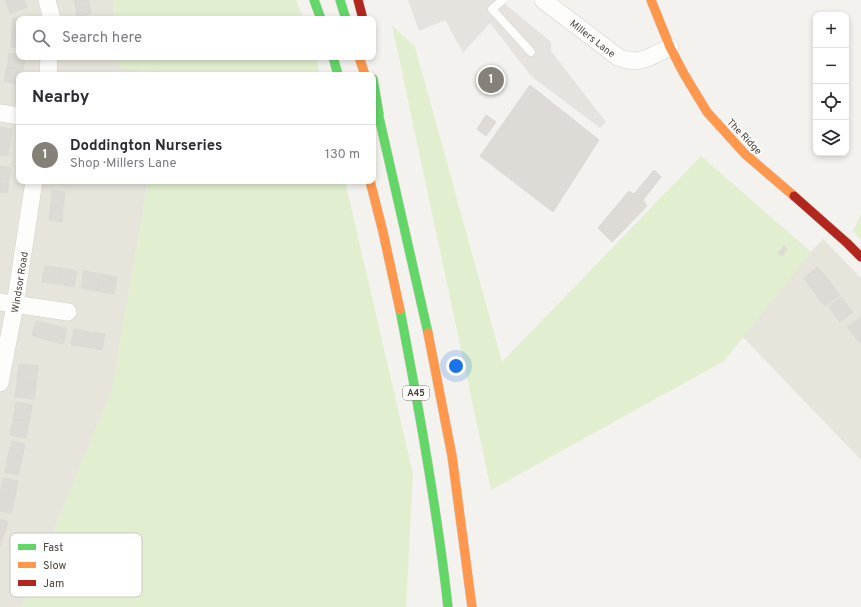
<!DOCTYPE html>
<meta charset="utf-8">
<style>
:root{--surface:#fff;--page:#f2f2f3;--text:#2b2b33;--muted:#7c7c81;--line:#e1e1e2;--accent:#868178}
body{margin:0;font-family:Overpass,sans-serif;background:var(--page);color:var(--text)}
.controls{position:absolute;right:12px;top:12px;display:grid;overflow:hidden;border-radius:8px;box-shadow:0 2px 6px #0003}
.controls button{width:36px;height:36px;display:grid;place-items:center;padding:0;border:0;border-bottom:1px solid var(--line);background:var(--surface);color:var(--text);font:20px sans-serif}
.you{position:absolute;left:456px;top:366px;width:14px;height:14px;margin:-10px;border:3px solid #fff;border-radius:50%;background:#1a73e8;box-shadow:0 0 0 6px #1a73e833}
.badge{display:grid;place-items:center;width:26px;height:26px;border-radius:50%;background:var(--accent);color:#fff;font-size:13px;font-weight:700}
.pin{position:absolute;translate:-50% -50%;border:2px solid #fff;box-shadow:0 1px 4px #0006}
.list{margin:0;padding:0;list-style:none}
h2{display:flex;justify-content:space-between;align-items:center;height:52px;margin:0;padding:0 16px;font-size:17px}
h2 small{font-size:13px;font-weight:400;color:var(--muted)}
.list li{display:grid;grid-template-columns:26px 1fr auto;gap:12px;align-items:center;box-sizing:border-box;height:60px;padding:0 16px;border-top:1px solid var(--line)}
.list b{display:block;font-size:15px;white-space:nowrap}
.list p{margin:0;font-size:13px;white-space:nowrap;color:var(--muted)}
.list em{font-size:13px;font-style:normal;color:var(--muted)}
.icon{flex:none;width:22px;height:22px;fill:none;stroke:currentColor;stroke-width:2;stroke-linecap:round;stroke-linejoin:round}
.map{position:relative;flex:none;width:861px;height:607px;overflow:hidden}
.search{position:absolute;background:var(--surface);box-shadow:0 2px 6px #0003;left:16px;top:16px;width:360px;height:44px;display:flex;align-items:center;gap:10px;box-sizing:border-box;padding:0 14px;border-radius:8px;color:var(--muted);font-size:15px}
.panel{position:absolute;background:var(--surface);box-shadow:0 2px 6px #0003;left:16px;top:72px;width:360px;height:112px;border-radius:8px}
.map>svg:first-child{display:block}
.residential{fill:#e7e4dc}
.green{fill:#e1eecf}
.parking{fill:#e6e3df}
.building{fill:#dedbd6;stroke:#dcd9d4}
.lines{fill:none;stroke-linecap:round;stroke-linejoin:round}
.lane-casing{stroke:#d2d0cb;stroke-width:9}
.street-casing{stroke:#d2d0cb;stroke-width:18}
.fast-casing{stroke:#d3cfc5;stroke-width:10}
.slow-casing{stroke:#d3cfc5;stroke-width:10}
.jam-casing{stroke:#d3cfc5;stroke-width:10}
.lane{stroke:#fdfdfc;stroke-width:8}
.street{stroke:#fdfdfc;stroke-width:17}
.fast{stroke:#63d668;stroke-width:9}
.slow{stroke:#ff974d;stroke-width:9}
.jam{stroke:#b3261e;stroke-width:9}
.labels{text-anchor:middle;stroke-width:3.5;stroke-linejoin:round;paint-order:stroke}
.shield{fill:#fff;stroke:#817c74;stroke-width:1}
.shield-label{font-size:9px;font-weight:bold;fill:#4b4439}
.street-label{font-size:10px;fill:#4b4439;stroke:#fff}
.key{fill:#fff;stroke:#c9c7c4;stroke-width:1}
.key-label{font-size:11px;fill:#4b4439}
</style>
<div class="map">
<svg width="861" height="607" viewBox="0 0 861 607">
<rect width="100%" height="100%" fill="#f4f2ee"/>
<!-- residential -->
<g class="residential">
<path d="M0 0H113L115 19H19V57H118L120 68 166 73V75H19V181H148L112 390 22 607H0Z"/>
<path d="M823 239 861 278V460L737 331Z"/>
</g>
<!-- green -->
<g class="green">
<path d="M113 0H296L303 19H115Z"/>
<path d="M392 25 415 47 502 362 701 156 811 252 724 361 491 490Z"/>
<path d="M118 57H316L320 75H166V73L119 68Z"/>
<path d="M148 181H345L413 474 406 607H22L112 390Z"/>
<path d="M861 214V240L853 231Z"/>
</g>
<!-- parking -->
<path class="parking" d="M408 0H500L551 42V51L606 122 600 128 531 76 490 23 463 53 445 20 419 31Z"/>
<!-- building -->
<g class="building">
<path d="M5 0H24L27 7 10 14Z"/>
<path d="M74 0H88L89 1 75 3Z"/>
<path d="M89 1 91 14 77 16 75 3Z"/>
<path d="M12 18 29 19H19V33H12Z"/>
<path d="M12 33H19V48L11 47Z"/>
<path d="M9 53 19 55V57H25L23 70 7 67Z"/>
<path d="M7 67 23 70 22 75H19V84L4 81Z"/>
<path d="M530 85 599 140 553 212 480 156Z"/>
<path d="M486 115 496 122 486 136 477 129Z"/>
<path d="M0 127 12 129 10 142 0 141Z"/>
<path d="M0 141 10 142 8 156 0 155Z"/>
<path d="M0 166 11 168 9 180 0 179Z"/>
<path d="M654 170 661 177 643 200 647 206 612 242 598 228 629 191 634 194Z"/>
<path d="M0 179 9 180 7 193 0 192Z"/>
<path d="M52 191 65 192 63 207 51 205Z"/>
<path d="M51 205 63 207 62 222 49 220Z"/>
<path d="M784 246 787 249 782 256 778 253Z"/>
<path d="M45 266 61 268 59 284 42 282Z"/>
<path d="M818 267 829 281 814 292 804 278Z"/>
<path d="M61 268 77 271 74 287 59 284Z"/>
<path d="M84 271 101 274 97 291 81 288Z"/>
<path d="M101 274 117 277 114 294 97 291Z"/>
<path d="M829 281 840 295 825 306 814 292Z"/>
<path d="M841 297 853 312 840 322 829 307Z"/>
<path d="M861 317V342L860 343 847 327Z"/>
<path d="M36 321 52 325 48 340 32 335Z"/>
<path d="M52 325 67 329 63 344 48 340Z"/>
<path d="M74 329 89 332 87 347 71 345Z"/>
<path d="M89 332 105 334 102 350 87 347Z"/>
<path d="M19 364 38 366 36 383 17 381Z"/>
<path d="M17 381 36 383 34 399 15 397Z"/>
<path d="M16 402 32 405 29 422 13 419Z"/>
<path d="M13 419 29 422 26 438 10 435Z"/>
<path d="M12 441 25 444 22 459 8 457Z"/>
<path d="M8 457 22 459 18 475 5 472Z"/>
<path d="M3 478 18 481 15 497 0 494Z"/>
<path d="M0 494 15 497 11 513 0 511Z"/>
<path d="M0 519 8 522 3 537 0 536Z"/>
<path d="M0 536 3 537 0 547Z"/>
</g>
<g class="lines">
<defs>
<path id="lane" d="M503 0 492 9 531 52"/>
<g id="street">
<path d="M47 0 52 19"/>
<path d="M543 0 618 57C639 66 650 57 670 47"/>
<path d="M48 75 49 57"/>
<path d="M0 113 19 116"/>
<path d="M0 302 68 312"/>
<path d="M0 383 15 305 34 181"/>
</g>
<g id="fast">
<path d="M314 0 321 19"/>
<path d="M340 0 346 19"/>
<path d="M333 57 338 75"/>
<path d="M373 79 379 114"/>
<path d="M373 99 379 117 428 333"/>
<path d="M400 310C419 408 437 507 448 607"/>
</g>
<g id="slow">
<path d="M651 0 670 47 684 74 707 112 745 154 794 196"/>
<path d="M359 57 365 75"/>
<path d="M370 181 383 232 400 310"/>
<path d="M428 333 452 456 472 607"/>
</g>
<g id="jam">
<path d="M358 0 363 19"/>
<path d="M794 196 847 243 861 257"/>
</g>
</defs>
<!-- lane casing -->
<use href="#lane" class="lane-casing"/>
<!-- street casing -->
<use href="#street" class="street-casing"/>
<!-- fast casing -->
<use href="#fast" class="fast-casing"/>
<!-- slow casing -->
<use href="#slow" class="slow-casing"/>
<!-- jam casing -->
<use href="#jam" class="jam-casing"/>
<!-- lane -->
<use href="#lane" class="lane"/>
<!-- street -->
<use href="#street" class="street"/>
<!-- fast -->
<use href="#fast" class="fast"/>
<!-- slow -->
<use href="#slow" class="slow"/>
<!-- jam -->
<use href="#jam" class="jam"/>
</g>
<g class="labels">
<!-- shield labels -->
<rect class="shield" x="403" y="386" width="26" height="14" rx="3"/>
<g class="shield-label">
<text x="416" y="396">A45</text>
</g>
<!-- street labels -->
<g class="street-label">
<text transform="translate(593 38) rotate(38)" y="4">Millers Lane</text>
<text transform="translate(745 136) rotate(46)" y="4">The Ridge</text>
<text transform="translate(19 282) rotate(-81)" y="4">Windsor Road</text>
</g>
</g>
<!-- legend -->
<rect x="10" y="533" width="132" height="64" rx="6" class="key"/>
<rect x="18" y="544" width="18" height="6" fill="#63d668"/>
<rect x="18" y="562" width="18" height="6" fill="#ff974d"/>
<rect x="18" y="580" width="18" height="6" fill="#b3261e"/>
<g class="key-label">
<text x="43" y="551">Fast</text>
<text x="43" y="569">Slow</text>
<text x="43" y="587">Jam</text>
</g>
</svg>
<div class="controls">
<button>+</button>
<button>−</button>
<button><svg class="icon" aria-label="locate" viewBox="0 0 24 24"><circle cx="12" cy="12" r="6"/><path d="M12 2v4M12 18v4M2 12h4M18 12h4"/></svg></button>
<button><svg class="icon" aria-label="layers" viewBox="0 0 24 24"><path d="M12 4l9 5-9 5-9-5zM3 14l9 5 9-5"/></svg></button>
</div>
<div class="you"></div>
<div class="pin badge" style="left:491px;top:80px">1</div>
<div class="search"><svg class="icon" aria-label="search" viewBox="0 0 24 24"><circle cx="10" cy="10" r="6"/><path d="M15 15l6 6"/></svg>Search here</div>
<section class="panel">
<h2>Nearby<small></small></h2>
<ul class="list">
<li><span class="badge">1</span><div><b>Doddington Nurseries</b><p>Shop · Millers Lane</p></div><em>130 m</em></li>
</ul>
</section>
</div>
